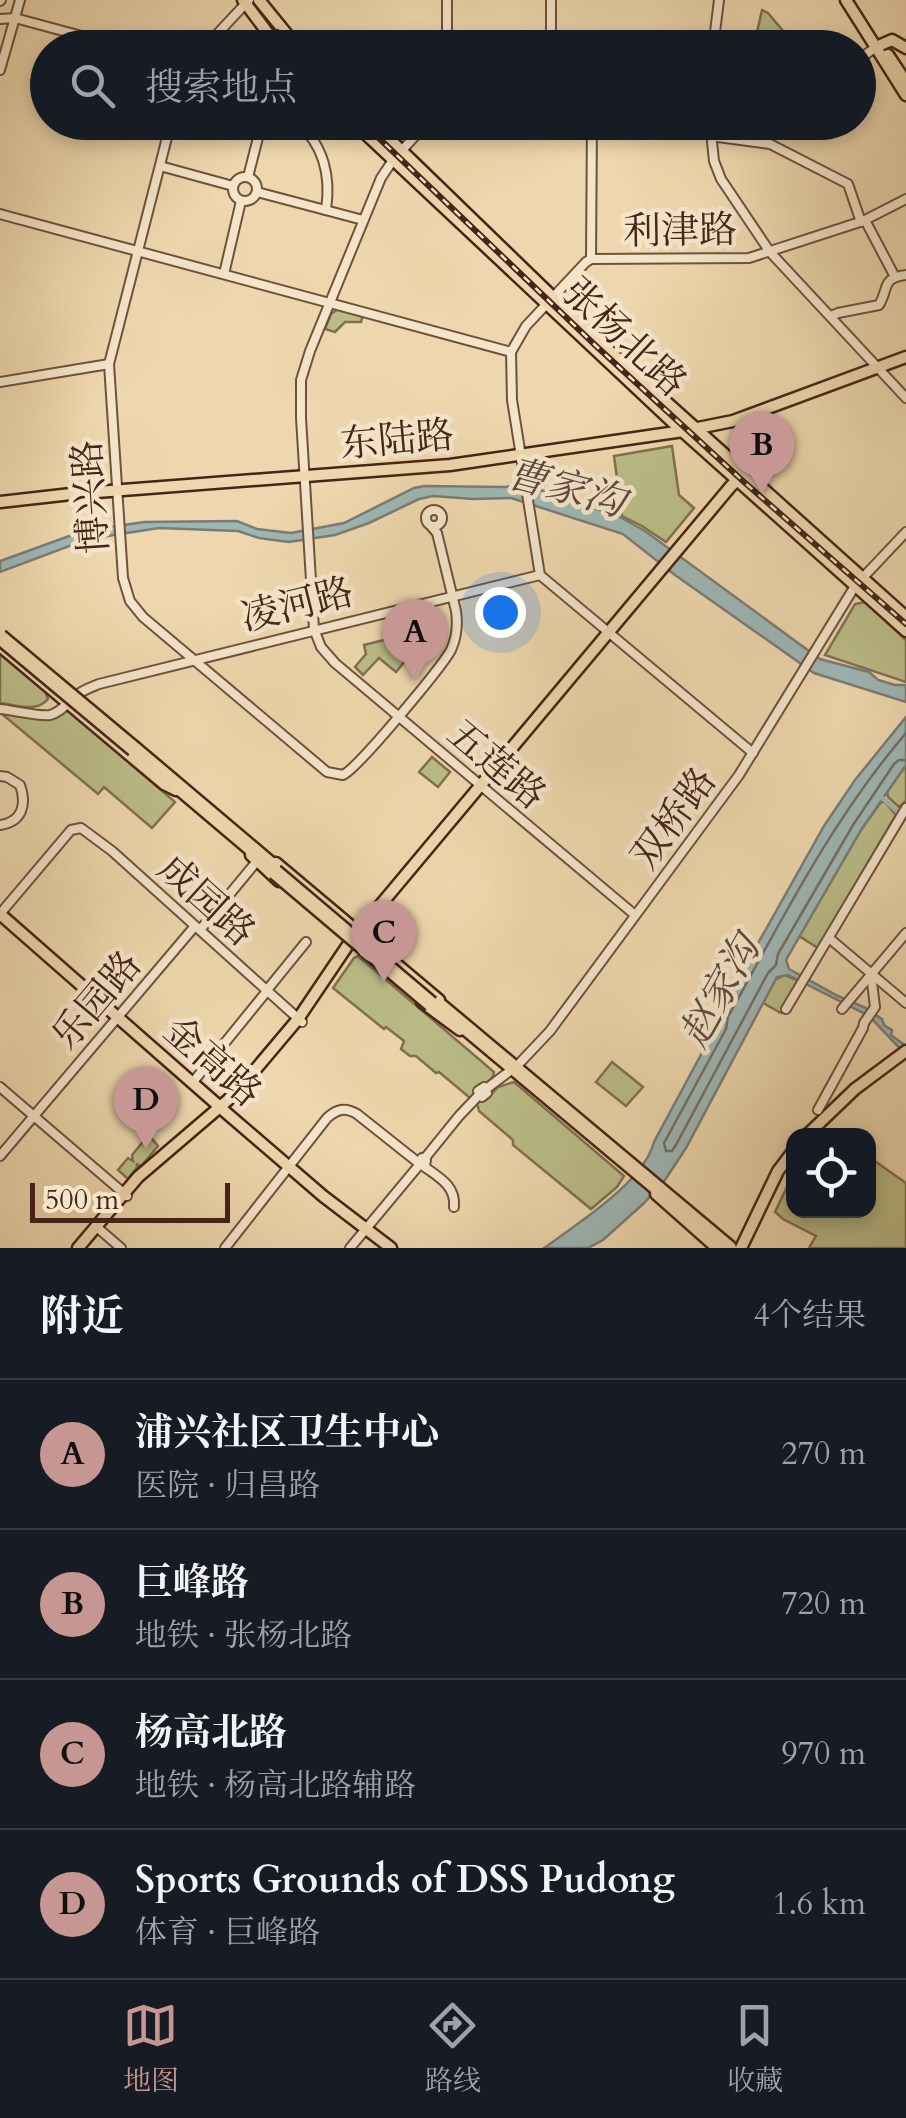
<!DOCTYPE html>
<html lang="zh">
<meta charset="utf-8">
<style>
:root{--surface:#171b24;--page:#242831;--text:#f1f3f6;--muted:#9ea1a6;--line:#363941;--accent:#c59692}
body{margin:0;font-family:Cardo,"Noto Serif SC",serif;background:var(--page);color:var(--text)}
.controls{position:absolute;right:30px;bottom:30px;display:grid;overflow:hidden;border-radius:20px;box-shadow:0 5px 15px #0003}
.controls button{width:90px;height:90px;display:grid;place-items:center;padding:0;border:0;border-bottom:2px solid var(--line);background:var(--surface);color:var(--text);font:50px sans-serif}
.scale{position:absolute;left:30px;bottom:25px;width:200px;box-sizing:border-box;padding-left:10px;border:5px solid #472417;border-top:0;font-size:28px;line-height:35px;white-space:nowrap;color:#472417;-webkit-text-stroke:8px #f4e5ca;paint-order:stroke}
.you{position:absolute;left:500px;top:612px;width:35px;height:35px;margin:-25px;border:8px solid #fff;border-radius:50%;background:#1a73e8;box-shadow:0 0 0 15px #1a73e833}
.badge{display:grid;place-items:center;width:65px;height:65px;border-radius:50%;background:var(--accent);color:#111;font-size:32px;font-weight:700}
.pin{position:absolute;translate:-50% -82px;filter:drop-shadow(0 2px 5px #0008)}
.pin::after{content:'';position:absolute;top:52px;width:35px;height:30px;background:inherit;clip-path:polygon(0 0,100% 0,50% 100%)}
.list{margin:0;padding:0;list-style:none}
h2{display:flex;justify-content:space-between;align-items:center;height:130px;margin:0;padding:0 40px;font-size:42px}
h2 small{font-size:32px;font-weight:400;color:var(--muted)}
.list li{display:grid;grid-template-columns:65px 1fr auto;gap:30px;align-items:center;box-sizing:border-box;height:150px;padding:0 40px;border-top:2px solid var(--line)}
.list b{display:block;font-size:38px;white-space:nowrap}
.list p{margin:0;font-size:32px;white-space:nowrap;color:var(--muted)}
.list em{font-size:32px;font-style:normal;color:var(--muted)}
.icon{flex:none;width:55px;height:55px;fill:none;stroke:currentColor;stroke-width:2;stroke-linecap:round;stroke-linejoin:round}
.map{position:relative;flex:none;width:906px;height:1248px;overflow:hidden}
.search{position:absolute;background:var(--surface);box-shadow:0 5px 15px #0003;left:30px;right:30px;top:30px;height:110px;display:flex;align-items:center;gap:25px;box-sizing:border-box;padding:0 35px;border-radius:55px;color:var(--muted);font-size:38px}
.sheet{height:730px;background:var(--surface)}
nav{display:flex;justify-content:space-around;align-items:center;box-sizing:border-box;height:140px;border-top:2px solid var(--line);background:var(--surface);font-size:28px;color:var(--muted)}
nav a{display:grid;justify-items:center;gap:5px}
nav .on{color:var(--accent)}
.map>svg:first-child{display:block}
.green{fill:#bbbd88;stroke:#817050;stroke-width:2.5}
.water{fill:#9eb7b6;stroke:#7b7c76;stroke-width:2.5}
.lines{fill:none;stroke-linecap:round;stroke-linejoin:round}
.shore{stroke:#726e66;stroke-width:2.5}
.canal{stroke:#9eb7b6;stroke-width:5}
.minor-casing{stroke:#71513d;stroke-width:12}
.major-casing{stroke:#472417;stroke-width:15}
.highway-casing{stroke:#472417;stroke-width:19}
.minor{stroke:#f4e5ca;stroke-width:8}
.major{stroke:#eed7ae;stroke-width:10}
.highway{stroke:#eed7ae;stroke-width:14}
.rail-casing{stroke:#472417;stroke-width:6}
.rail{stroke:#f4e5ca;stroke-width:2.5;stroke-dasharray:8;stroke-linecap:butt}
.highway-bridge-casing{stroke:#472417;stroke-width:19;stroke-linecap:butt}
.highway-bridge{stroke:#eed7ae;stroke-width:14}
.labels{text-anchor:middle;stroke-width:9;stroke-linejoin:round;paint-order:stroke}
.street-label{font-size:38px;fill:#472417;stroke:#f4e5ca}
.water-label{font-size:40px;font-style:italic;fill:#5d493f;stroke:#f4e5ca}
</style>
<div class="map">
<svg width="906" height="1248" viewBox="0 0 906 1248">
<rect width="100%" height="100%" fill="#eed7ae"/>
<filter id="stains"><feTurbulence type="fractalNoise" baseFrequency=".002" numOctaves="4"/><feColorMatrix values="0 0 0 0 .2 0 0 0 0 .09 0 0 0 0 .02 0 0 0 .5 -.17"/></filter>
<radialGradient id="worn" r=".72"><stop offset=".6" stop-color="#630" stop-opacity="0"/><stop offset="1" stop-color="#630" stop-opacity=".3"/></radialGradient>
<!-- green -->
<g class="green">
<path d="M762 10 768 13 783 31 776 43 755 41Z"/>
<path d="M338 309 363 315 361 322H345L335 332 325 329 331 314Z"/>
<path d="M672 446 679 495 694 508 666 542 642 526 622 516 614 456Z"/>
<path d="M865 602 906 640V682L825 655 855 604Z"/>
<path d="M408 634 414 658 406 660 396 672 379 658 363 675 355 667 366 654 364 645Z"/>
<path d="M0 653 45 691 48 699C37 713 16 705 0 703Z"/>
<path d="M67 711 73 714 175 802 152 828 104 787 98 794 2 714 53 719Z"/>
<path d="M432 757 450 772 438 787 419 772Z"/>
<path d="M906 765V801L899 807 888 797 887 792Z"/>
<path d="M881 802H885L896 815 818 948 799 936 861 830Z"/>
<path d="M358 956 494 1072C493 1083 482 1083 475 1088V1092L470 1098 439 1072 436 1073 416 1056H410L401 1049 404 1041 386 1027 384 1029 333 988 354 958Z"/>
<path d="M785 975 799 981 781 1013 763 1003 776 979Z"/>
<path d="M612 1062 643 1087 626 1106 596 1082Z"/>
<path d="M514 1082 624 1176 617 1187 591 1209 513 1145V1140L479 1111 477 1103 487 1099 498 1087Z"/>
<path d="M146 1138 152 1139 158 1146 141 1166 136 1164 138 1166 128 1179 118 1170 128 1158 133 1161 132 1155Z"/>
<path d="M869 1157 906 1183V1248H809L816 1236 783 1219 775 1212 787 1187 793 1190 794 1210H868Z"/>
</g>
<!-- water -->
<g class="water">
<path d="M514 485 521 491 532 487 620 517 645 531 820 659 869 672 878 680 895 685H906V702L814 673 675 575 623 534 511 498 473 499 433 496 419 499 369 523 335 535 289 542 259 538 238 531 159 528 88 539 0 572V561L83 531 144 522 237 521 257 529 291 533 344 523 414 488 424 486 506 487Z"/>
<path d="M906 717V765L861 830 786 960 789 969 838 996 864 1007 882 1019 884 1025 892 1030 891 1035 906 1046V1055L869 1016 788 975 777 977 686 1148 665 1180 643 1204 603 1240 588 1248H544C577 1224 644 1182 654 1142L718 1023 716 1018 824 826 855 780Z"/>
</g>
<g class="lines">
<!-- shore -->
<path class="shore" d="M906 733C833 818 782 919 728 1017L726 1029 664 1143 666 1151H672L677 1143 768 973 776 965 778 954 853 825 894 764 899 760H906"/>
<!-- canal -->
<path class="canal" d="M880 796 897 811"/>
<defs>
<g id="minor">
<path d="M551 0V48"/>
<path d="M0 1 1 0"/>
<path d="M0 19 15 18 126 48"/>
<path d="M204 48 249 0"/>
<path d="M447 48V0"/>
<path d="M713 48 719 0"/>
<path d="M858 60 876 47"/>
<path d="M0 70 20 0"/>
<path d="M171 122 109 364 123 578 130 601 143 617 327 772 343 775C358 768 441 668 451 650 457 637 458 625 456 611L437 533 431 526"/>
<path d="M297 122C324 145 331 177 326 210"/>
<path d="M428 122 393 160 381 178 310 351 301 380V418L314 629 321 647 335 663 635 915"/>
<path d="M710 122 714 161 721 179 770 252 906 398"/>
<path d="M718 137 770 144 848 184 861 222"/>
<path d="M160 166 233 186"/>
<path d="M248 177 262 122"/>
<circle cx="245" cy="189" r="12"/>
<path d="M257 192 363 220"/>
<path d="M0 214 511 352"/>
<path d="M865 220 895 277"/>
<path d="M591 259 592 122"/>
<path d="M224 274 241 201"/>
<path d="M831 316 838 313 879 305C889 289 881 278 906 275"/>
<path d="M0 382 109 364"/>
<circle cx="434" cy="518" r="8"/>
<path d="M0 709C12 710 40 717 50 715 62 712 67 702 77 695 83 690 92 687 99 684L540 575"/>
<path d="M753 753 540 575 512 400 511 352 526 326 586 262 591 259 749 258 863 221 906 199"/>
<path d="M0 776 7 777 20 785C27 805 22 822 0 825"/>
<path d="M0 914 71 830 81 828 112 851 302 1022"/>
<path d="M200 930 257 861"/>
<path d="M829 938 906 1003"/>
<path d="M267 990 306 942"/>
<path d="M786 1009 906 808"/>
<path d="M842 1009 906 933"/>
<path d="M515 1068 550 1031 739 775 855 586 906 532"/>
<path d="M193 1082 267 991"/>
<path d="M0 1087 127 1196"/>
<path d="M484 1087 487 1093 482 1097 478 1091Z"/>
<path d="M486 1089 510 1071"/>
<path d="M818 1110 863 1028 864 1023 875 1007 871 974"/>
<path d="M0 1156 195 926"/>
<path d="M425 1158 459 1116 479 1095"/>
<path d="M422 1165C438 1177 456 1185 454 1207"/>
<path d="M99 1229 121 1248"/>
<path d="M225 1248 327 1118C337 1109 345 1107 357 1114L420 1164"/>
<path d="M350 1248 420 1164 425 1165 426 1160 422 1158 419 1162"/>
</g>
<g id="major">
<path d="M243 0 279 48"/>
<path d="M259 0 298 48"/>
<path d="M846 0 906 95"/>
<path d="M876 47 892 40 906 48"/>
<path d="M888 55 906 82"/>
<path d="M353 122 680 429 906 631"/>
<path d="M372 122 595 338 906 617"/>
<path d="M0 502 71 494 450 465 683 431 733 421 906 357"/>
<path d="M0 646 164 784 176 790"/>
<path d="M251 855 279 881"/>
<path d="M276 863 439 1000"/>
<path d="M0 914 220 1107"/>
<path d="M422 1002 460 1030"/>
<path d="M223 1110 323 1196 391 1248"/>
<path d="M806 1136 855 1089 906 1051"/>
<path d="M656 1194 717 1248"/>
<path d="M78 1248 138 1177 228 1100 250 1076 298 1019 352 939 731 486 745 473"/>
<path d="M741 1248 778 1171 794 1150"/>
</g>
<g id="highway">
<path d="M134 749 277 870"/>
<path d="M434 1001 729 1248"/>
</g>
</defs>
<!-- minor casing -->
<use href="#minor" class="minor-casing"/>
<!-- major casing -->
<use href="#major" class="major-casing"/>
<!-- highway casing -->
<use href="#highway" class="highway-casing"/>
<!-- minor -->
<use href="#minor" class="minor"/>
<!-- major -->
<use href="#major" class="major"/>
<!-- highway -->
<use href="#highway" class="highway"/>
<defs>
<g id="rail">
<path d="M277 32 289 48"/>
<path d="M362 122 595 345 744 482 906 624"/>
</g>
</defs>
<!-- rail casing -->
<use href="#rail" class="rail-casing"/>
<!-- rail -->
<use href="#rail" class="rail"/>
<defs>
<g id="highway-bridge">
<path d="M0 637 134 749"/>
<path d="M275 872 431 1004"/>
</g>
</defs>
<!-- highway-bridge casing -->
<use href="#highway-bridge" class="highway-bridge-casing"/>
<!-- highway-bridge -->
<use href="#highway-bridge" class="highway-bridge"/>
</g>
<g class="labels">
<!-- street labels -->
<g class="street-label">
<text transform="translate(680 230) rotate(-1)" y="13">利津路</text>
<text transform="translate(625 337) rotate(43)" y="13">张杨北路</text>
<text transform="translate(397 439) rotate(-5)" y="13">东陆路</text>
<text transform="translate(90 497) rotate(-94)" y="13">博兴路</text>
<text transform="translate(297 604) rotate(-14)" y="13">凌河路</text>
<text transform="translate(497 764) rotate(40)" y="13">五莲路</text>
<text transform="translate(673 818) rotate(-54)" y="13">双桥路</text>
<text transform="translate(207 900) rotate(42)" y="13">成园路</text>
<text transform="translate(96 1000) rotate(-50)" y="13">乐园路</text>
<text transform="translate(213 1061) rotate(41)" y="13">金高路</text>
</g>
<!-- water labels -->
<g class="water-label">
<text transform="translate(566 487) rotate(15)" y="14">曹家沟</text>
<text transform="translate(719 991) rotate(-61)" y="14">赵家沟</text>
</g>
</g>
<rect width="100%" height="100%" filter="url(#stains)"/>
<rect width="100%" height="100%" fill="url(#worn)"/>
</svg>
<div class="controls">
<button><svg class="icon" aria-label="locate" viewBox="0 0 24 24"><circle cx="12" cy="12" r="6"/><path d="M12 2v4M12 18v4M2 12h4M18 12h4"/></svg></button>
</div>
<div class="scale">500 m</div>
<div class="you"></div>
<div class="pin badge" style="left:415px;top:681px">A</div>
<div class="pin badge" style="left:762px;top:494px">B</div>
<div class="pin badge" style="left:384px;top:982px">C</div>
<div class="pin badge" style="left:146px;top:1149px">D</div>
<div class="search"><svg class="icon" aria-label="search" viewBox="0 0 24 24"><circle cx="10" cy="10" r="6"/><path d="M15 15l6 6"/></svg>搜索地点</div>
</div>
<section class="sheet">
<h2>附近<small>4个结果</small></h2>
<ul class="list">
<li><span class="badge">A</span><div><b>浦兴社区卫生中心</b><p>医院 · 归昌路</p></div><em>270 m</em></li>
<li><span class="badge">B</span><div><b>巨峰路</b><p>地铁 · 张杨北路</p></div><em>720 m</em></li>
<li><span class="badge">C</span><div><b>杨高北路</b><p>地铁 · 杨高北路辅路</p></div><em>970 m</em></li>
<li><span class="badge">D</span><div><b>Sports Grounds of DSS Pudong</b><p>体育 · 巨峰路</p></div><em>1.6 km</em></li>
</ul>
</section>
<nav>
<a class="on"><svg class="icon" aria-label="map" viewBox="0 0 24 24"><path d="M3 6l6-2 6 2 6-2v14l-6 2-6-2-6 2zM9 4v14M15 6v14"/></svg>地图</a>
<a><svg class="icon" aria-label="directions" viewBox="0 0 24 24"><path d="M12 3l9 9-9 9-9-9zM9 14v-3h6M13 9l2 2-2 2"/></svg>路线</a>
<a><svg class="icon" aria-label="saved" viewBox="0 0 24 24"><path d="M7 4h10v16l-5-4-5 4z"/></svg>收藏</a>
</nav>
